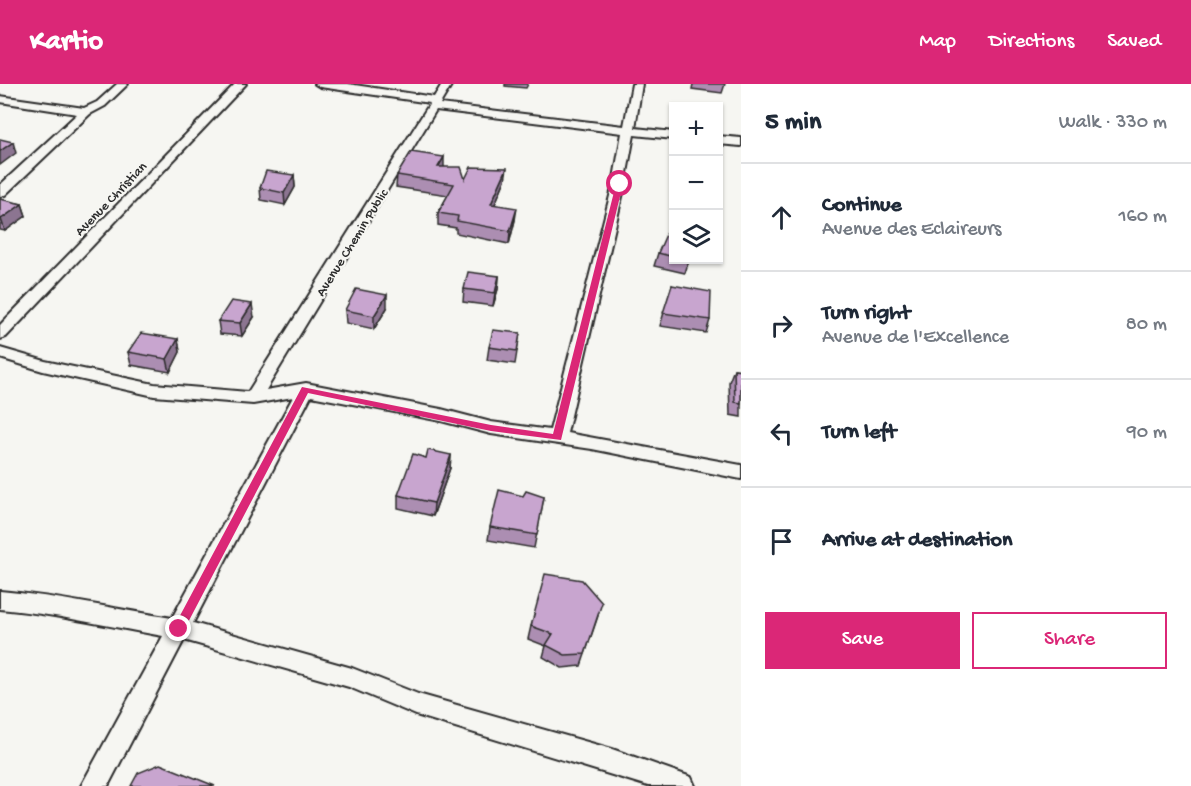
<!DOCTYPE html>
<meta charset="utf-8">
<style>
:root{--surface:#fff;--page:#f6f6f7;--text:#1f2937;--muted:#747a83;--line:#e0e1e3;--accent:#db2777}
body{margin:0;font-family:"Gochi Hand",sans-serif;background:var(--page);color:var(--text)}
.controls{position:absolute;right:18px;top:18px;display:grid;overflow:hidden;border-radius:0px;box-shadow:0 2px 4px #0004}
.controls button{width:54px;height:54px;display:grid;place-items:center;padding:0;border:0;border-bottom:2px solid var(--line);background:var(--surface);color:var(--text);font:30px sans-serif}
.stop{position:absolute;width:18px;height:18px;margin:-14px;border:4px solid #db2777;border-radius:50%;background:#fff}
.stop.end{background:#db2777;border-color:#fff;box-shadow:0 2px 6px #0008}
.list{margin:0;padding:0;list-style:none}
h2{display:flex;justify-content:space-between;align-items:center;height:78px;margin:0;padding:0 24px;font-size:26px}
h2 small{font-size:20px;font-weight:400;color:var(--muted)}
.list li{display:grid;grid-template-columns:39px 1fr auto;gap:18px;align-items:center;box-sizing:border-box;height:108px;padding:0 24px;border-top:2px solid var(--line)}
.list b{display:block;font-size:22px;white-space:nowrap}
.list p{margin:0;font-size:20px;white-space:nowrap;color:var(--muted)}
.list em{font-size:20px;font-style:normal;color:var(--muted)}
.actions{display:flex;gap:12px;padding:18px 24px}
.actions a{flex:1;padding:14px 0;border:2px solid var(--accent);border-radius:0px;text-align:center;font-size:21px;color:var(--accent)}
.actions .main{background:var(--accent);color:#fff}
.icon{flex:none;width:33px;height:33px;fill:none;stroke:currentColor;stroke-width:2;stroke-linecap:round;stroke-linejoin:round}
.map{position:relative;flex:none;width:741px;height:702px;overflow:hidden}
header{display:flex;align-items:center;gap:36px;box-sizing:border-box;height:84px;padding:0 30px;background:var(--accent);color:#fff}
header strong{font-size:28px}
nav{display:flex;gap:33px;margin-inline-start:auto;font-size:21px}
main{display:flex}
aside{flex:1;background:var(--surface)}
.map>svg:first-child{display:block}
.lines{fill:none;stroke-linecap:round;stroke-linejoin:round}
.street-casing{stroke:#2b2b2b;stroke-width:4}
.street{fill:#f6f6f2;fill-rule:evenodd}
.wall{fill:#ac8eb2;stroke:#2b2b2b;stroke-width:1.5}
.shaded-wall{fill:#8c7491;stroke:#2b2b2b;stroke-width:1.5}
.building{fill:#c8a5cf;stroke:#2b2b2b;stroke-width:1.5}
.route{fill:#db2777}
.labels{text-anchor:middle;stroke-width:4.5;stroke-linejoin:round;paint-order:stroke}
.far-street-label{font-size:14px;fill:#2b2b2b;stroke:#f6f6f2}
</style>
<header>
<strong>Kartio</strong>
<nav><a>Map</a><a>Directions</a><a>Saved</a></nav>
</header>
<main>
<div class="map">
<svg width="741" height="702" viewBox="0 0 741 702">
<rect width="100%" height="100%" fill="#f6f6f2"/>
<filter id="ink" filterUnits="userSpaceOnUse"><feTurbulence type="fractalNoise" baseFrequency=".0167" numOctaves="2"/><feDisplacementMap in="SourceGraphic" scale="12" xChannelSelector="R" yChannelSelector="G"/><feConvolveMatrix kernelMatrix="1 2 1 2 8 2 1 2 1" color-interpolation-filters="sRGB"/></filter>
<g filter="url(#ink)">
<g class="lines">
<defs>
<g id="street">
<path d="M117 0H128L105 22 90 30 5 111 0 112V101L77 30 0 18V12L84 24 97 18Z"/>
<path d="M235 0H246L6 253 0 255V241Z"/>
<path d="M315 0H348L434 13 442 0H452L440 20 624 42 632 0H642L635 44 674 48V55L634 51 625 100 567 349 741 381V395L592 365 491 350 441 337 311 312 193 539 352 584 418 610 612 665 691 693 695 702H648L416 631 349 603 184 556 108 702H81L163 552C108 542 55 530 0 525V507C58 512 114 525 172 534L293 313 253 320 154 312 43 287 0 274V264L45 277 154 300 248 308 430 19 320 3ZM436 26 622 49 613 100 550 346 491 338 441 325 306 299 266 306Z"/>
<path d="M718 52 741 54V62L718 60Z"/>
</g>
</defs>
<!-- street casing -->
<use href="#street" class="street-casing"/>
<!-- street -->
<use href="#street" class="street"/>
</g>
<!-- wall -->
<g class="wall">
<path d="M505 0H528L526 4 505 2Z"/>
<path d="M693 0H725L722 9 692 5Z"/>
<path d="M718 73 722 91 718 103Z"/>
<path d="M444 83 465 95 505 96 495 120 515 136 509 160 456 149V144L438 141V129L448 111 396 103 397 91Z"/>
<path d="M294 91 295 103 285 121 261 116 260 104Z"/>
<path d="M0 115 22 120 26 132 5 147 0 146Z"/>
<path d="M674 148V176H689L685 189 654 182 658 169Z"/>
<path d="M499 192 498 205 493 222 463 218 464 205Z"/>
<path d="M672 201 710 236 706 249 660 242Z"/>
<path d="M387 224 374 245 346 239 345 226Z"/>
<path d="M254 233 242 252 220 250 218 237Z"/>
<path d="M520 249 515 280 487 276 489 263Z"/>
<path d="M178 255 180 268 170 288 131 281 128 268Z"/>
<path d="M734 285 741 286V333L730 331 729 298Z"/>
<path d="M451 371 450 384 433 432 398 424V411L426 374Z"/>
<path d="M523 412 544 413 534 464 488 456 490 443Z"/>
<path d="M598 532 581 582 562 584 543 573 546 562 528 555 531 542Z"/>
</g>
<!-- shaded-wall -->
<g class="shaded-wall">
<path d="M13 58 16 69 0 81V67Z"/>
<path d="M444 73V84L438 83Z"/>
<path d="M507 84 505 96 490 132 491 120Z"/>
<path d="M294 91 295 103 285 121 284 109Z"/>
<path d="M22 120 26 132 5 147 1 135Z"/>
<path d="M517 124 515 136 509 160 510 147Z"/>
<path d="M499 192 498 205 493 222 495 209Z"/>
<path d="M387 211V224L374 245V232Z"/>
<path d="M252 220 254 233 242 252 240 239Z"/>
<path d="M178 255 180 268 170 288 167 275Z"/>
<path d="M451 371 450 384 433 432 434 419Z"/>
</g>
<!-- building -->
<g class="building">
<path d="M0 55 13 58 0 67Z"/>
<path d="M411 68 444 73 438 83H461L465 95 471 83 507 84 491 120 517 124 510 147 457 137 458 132 438 129 454 100 397 91Z"/>
<path d="M718 73 724 74 722 91H718Z"/>
<path d="M266 87 294 91 284 109 260 104Z"/>
<path d="M0 115 22 120 1 135H0Z"/>
<path d="M668 146 674 148V173L658 169Z"/>
<path d="M468 188 499 192 495 209 464 205Z"/>
<path d="M672 201 711 208 710 236 663 229Z"/>
<path d="M356 205 387 211 374 232 345 226Z"/>
<path d="M231 217 252 220 240 239 218 237Z"/>
<path d="M493 246 520 249 517 267 489 263Z"/>
<path d="M141 249 178 255 167 275 128 268Z"/>
<path d="M734 285 741 286V319L735 318Z"/>
<path d="M428 366 451 371 434 419 398 411 413 370 426 374Z"/>
<path d="M499 406 523 412 526 407 544 413 537 451 490 443Z"/>
<path d="M545 490 582 496 602 519 585 570 565 571 546 561 553 550 531 542Z"/>
<path d="M160 680 215 702H131L138 689Z"/>
</g>
</g>
<!-- route -->
<path class="route" d="M620 98 623 100 561 356 491 347 308 309 183 548H175V541L302 303 491 341 553 350 616 100Z"/>
<g class="labels">
<!-- far-street labels -->
<g class="far-street-label">
<text transform="translate(110 114) rotate(-46)" y="5">Avenue Christian</text>
<text transform="translate(351 158) rotate(-58)" y="5">Avenue Chemin Public</text>
</g>
</g>
</svg>
<div class="controls">
<button>+</button>
<button>−</button>
<button><svg class="icon" aria-label="layers" viewBox="0 0 24 24"><path d="M12 4l9 5-9 5-9-5zM3 14l9 5 9-5"/></svg></button>
</div>
<div class="stop" style="left:620px;top:100px"></div>
<div class="stop end" style="left:179px;top:545px"></div>
</div>
<aside>
<h2>5 min<small>Walk · 330 m</small></h2>
<ul class="list">
<li><svg class="icon" aria-label="ahead" viewBox="0 0 24 24"><path d="M12 20V5M6 11l6-6 6 6"/></svg><div><b>Continue</b><p>Avenue des Eclaireurs</p></div><em>160 m</em></li>
<li><svg class="icon" aria-label="right" viewBox="0 0 24 24"><path d="M7 20v-9h11M14 6l5 5-5 5"/></svg><div><b>Turn right</b><p>Avenue de l'Excellence</p></div><em>80 m</em></li>
<li><svg class="icon" aria-label="left" viewBox="0 0 24 24"><path d="M17 20v-9H6M10 6l-5 5 5 5"/></svg><div><b>Turn left</b></div><em>90 m</em></li>
<li><svg class="icon" aria-label="arrive" viewBox="0 0 24 24"><path d="M6 21V4h12l-3 4 3 4H6"/></svg><div><b>Arrive at destination</b></div></li>
</ul>
<div class="actions"><a class="main">Save</a><a>Share</a></div>
</aside>
</main>
